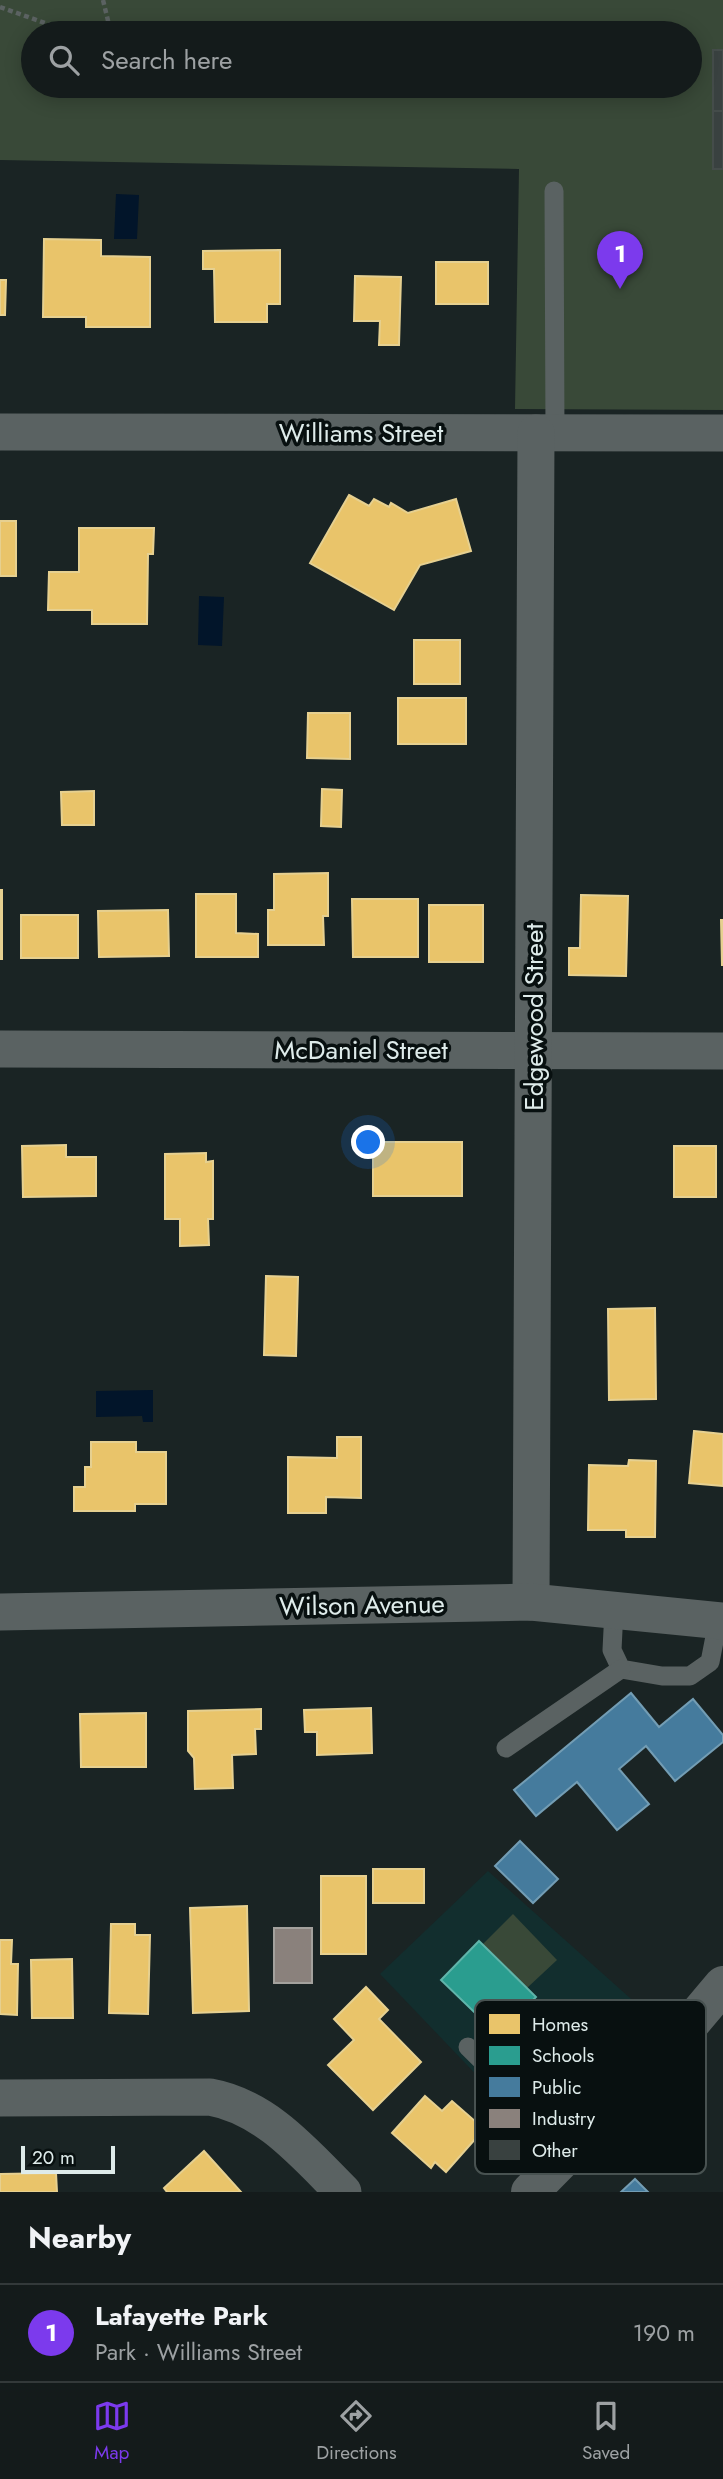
<!DOCTYPE html>
<meta charset="utf-8">
<style>
:root{--surface:#141b1b;--page:#1d2424;--text:#f1f3f6;--muted:#9da1a3;--line:#33393a;--accent:#7c3aed}
body{margin:0;font-family:Jost,sans-serif;background:var(--page);color:var(--text)}
.scale{position:absolute;left:21px;bottom:18px;width:94px;box-sizing:border-box;padding-left:7px;border:4px solid #deebea;border-top:0;font-size:19px;line-height:24px;white-space:nowrap;color:#deebea;-webkit-text-stroke:5px #081010;paint-order:stroke}
.you{position:absolute;left:369px;top:1143px;width:24px;height:24px;margin:-18px;border:5px solid #fff;border-radius:50%;background:#1a73e8;box-shadow:0 0 0 10px #1a73e833}
.badge{display:grid;place-items:center;width:46px;height:46px;border-radius:50%;background:var(--accent);color:#fff;font-size:23px;font-weight:700}
.pin{position:absolute;translate:-50% -58px;filter:drop-shadow(0 2px 4px #0008)}
.pin::after{content:'';position:absolute;top:37px;width:24px;height:21px;background:inherit;clip-path:polygon(0 0,100% 0,50% 100%)}
.list{margin:0;padding:0;list-style:none}
h2{display:flex;justify-content:space-between;align-items:center;height:91px;margin:0;padding:0 28px;font-size:30px}
h2 small{font-size:23px;font-weight:400;color:var(--muted)}
.list li{display:grid;grid-template-columns:46px 1fr auto;gap:21px;align-items:center;box-sizing:border-box;height:98px;padding:0 28px;border-top:2px solid var(--line)}
.list b{display:block;font-size:26px;white-space:nowrap}
.list p{margin:0;font-size:23px;white-space:nowrap;color:var(--muted)}
.list em{font-size:23px;font-style:normal;color:var(--muted)}
.icon{flex:none;width:38px;height:38px;fill:none;stroke:currentColor;stroke-width:2;stroke-linecap:round;stroke-linejoin:round}
.map{position:relative;flex:none;width:723px;height:2192px;overflow:hidden}
.search{position:absolute;background:var(--surface);box-shadow:0 4px 18px #0003;left:21px;right:21px;top:21px;height:77px;display:flex;align-items:center;gap:18px;box-sizing:border-box;padding:0 24px;border-radius:38px;color:var(--muted);font-size:26px}
.sheet{height:189px;background:var(--surface)}
nav{display:flex;justify-content:space-around;align-items:center;box-sizing:border-box;height:98px;border-top:2px solid var(--line);background:var(--surface);font-size:19px;color:var(--muted)}
nav a{display:grid;justify-items:center;gap:4px}
nav .on{color:var(--accent)}
.map>svg:first-child{display:block}
.built{fill:#122e2e}
.green{fill:#394938;fill-rule:evenodd}
.water{fill:#02152a}
.homes{fill:#e9c46a;stroke:#e6d090;stroke-width:2}
.schools{fill:#2a9d8f;stroke:#60b4aa;stroke-width:2}
.public{fill:#457b9d;stroke:#739db4;stroke-width:2}
.industry{fill:#8a817c;stroke:#a3a19d;stroke-width:2}
.building{fill:#394140;stroke:#444c4a;stroke-width:2}
.lines{fill:none;stroke-linecap:round;stroke-linejoin:round}
.path{stroke:#5b6262;stroke-width:4.5;stroke-dasharray:5 3.5;stroke-linecap:butt}
.lane{stroke:#5a6262;stroke-width:19}
.street{stroke:#5a6262;stroke-width:37}
.secondary{stroke:#5a6262;stroke-width:38}
.labels{text-anchor:middle;stroke-width:7;stroke-linejoin:round;paint-order:stroke}
.street-label{font-size:26px;fill:#deebea;stroke:#081010}
.key{fill:#081010;stroke:#485251;stroke-width:2}
.key-label{font-size:19px;fill:#deebea}
</style>
<div class="map">
<svg width="723" height="2192" viewBox="0 0 723 2192">
<rect width="100%" height="100%" fill="#1a2424"/>
<!-- built -->
<path class="built" d="M488 1871 649 2015 532 2133 380 1974Z"/>
<!-- green -->
<g class="green">
<path d="M0 0H723V410L515 409 519 169 0 160ZM33 33H690V86H33Z"/>
<path d="M513 1914 557 1960 527 1988 482 1945Z"/>
</g>
<!-- water -->
<g class="water">
<path d="M116 194 139 195 137 239H114Z"/>
<path d="M199 596 224 597 222 646 198 645Z"/>
<path d="M153 1390V1422H143L142 1416 96 1417V1391Z"/>
</g>
<!-- homes -->
<g class="homes">
<path d="M44 239 101 240V256L150 257V327H86V317H43Z"/>
<path d="M280 250V304H267V322H215L214 269H203V251Z"/>
<rect x="436" y="262" width="52" height="42"/>
<path d="M355 276 401 277 399 345H379L380 321H354Z"/>
<path d="M0 280H6L5 315H0Z"/>
<path d="M349 495 369 506 374 499 389 507 391 503 408 513 456 499 471 551 420 565 394 610 310 563Z"/>
<rect x="0" y="521" width="16" height="55"/>
<path d="M79 528H154L153 554H148L147 624H92V610H48L49 572H79Z"/>
<rect x="414" y="640" width="46" height="44"/>
<rect x="398" y="698" width="68" height="46"/>
<path d="M308 713H350V759L307 758Z"/>
<path d="M322 789 342 790 341 827 321 826Z"/>
<path d="M94 791V825H62L61 792Z"/>
<path d="M328 873V916H323L324 945H268V910H274V874Z"/>
<rect x="0" y="890" width="2" height="69"/>
<path d="M196 894H236V933L258 934V957H196Z"/>
<path d="M581 895 628 896 626 976 569 975V948H580Z"/>
<path d="M352 899H418V957H353Z"/>
<rect x="429" y="905" width="54" height="57"/>
<path d="M168 910 169 956 99 957 98 911Z"/>
<rect x="21" y="915" width="57" height="43"/>
<path d="M721 920H723V965H722Z"/>
<rect x="373" y="1142" width="89" height="54"/>
<path d="M66 1145V1157H96V1196L23 1197 22 1146Z"/>
<rect x="674" y="1146" width="42" height="51"/>
<path d="M206 1153V1162L213 1161V1219H208L209 1245 180 1246V1219H165V1154Z"/>
<path d="M266 1276 298 1277 296 1356 264 1355Z"/>
<path d="M655 1308 656 1399 609 1400 608 1309Z"/>
<path d="M694 1431 723 1434V1486L689 1483Z"/>
<path d="M337 1437H361V1498L326 1497V1513H288V1457L337 1458Z"/>
<path d="M91 1442H136V1452H166V1504H135V1511H74V1487H85V1467H91Z"/>
<path d="M629 1460 656 1461 655 1537H626V1530H588L589 1465 628 1466Z"/>
<path d="M371 1708 372 1753 317 1755V1732H305L304 1710Z"/>
<path d="M261 1709V1729H255L256 1754 232 1755 233 1788 195 1789 194 1758 188 1751V1711Z"/>
<path d="M146 1713V1767H81L80 1714Z"/>
<rect x="373" y="1869" width="51" height="34"/>
<rect x="321" y="1876" width="45" height="78"/>
<path d="M247 1906 249 2011 193 2013 190 1908Z"/>
<path d="M111 1924H135V1935H150L148 2014 109 2013Z"/>
<path d="M0 1940H12L11 1964H18L17 2015 0 2014Z"/>
<path d="M72 1959 73 2018H32L31 1960Z"/>
<path d="M366 1987 388 2010 379 2019 421 2062 373 2110 328 2065 354 2040 334 2019Z"/>
<path d="M425 2096 442 2111 452 2101 484 2129 446 2172 435 2162 431 2168 392 2133Z"/>
<path d="M204 2151 241 2192H167L164 2188Z"/>
<path d="M56 2173 57 2192H0V2174Z"/>
</g>
<!-- schools -->
<path class="schools" d="M479 1941 536 1997 498 2035 441 1980Z"/>
<!-- public -->
<g class="public">
<path d="M631 1693 659 1727 693 1699 723 1735V1742L675 1781 646 1746 619 1769 649 1804 617 1830 577 1782 536 1816 514 1790Z"/>
<path d="M520 1841 558 1879 533 1903 495 1866Z"/>
<path d="M635 2179 648 2192H621Z"/>
</g>
<!-- industry -->
<rect class="industry" x="274" y="1928" width="38" height="55"/>
<!-- building -->
<g class="building">
<rect x="713" y="50" width="10" height="61"/>
<rect x="713" y="111" width="10" height="58"/>
</g>
<g class="lines">
<!-- path -->
<g class="path">
<path d="M103 0 111 33"/>
<path d="M0 7 73 33"/>
</g>
<!-- lane -->
<g class="lane">
<path d="M554 191 555 433"/>
<path d="M614 1610 612 1650 621 1669 662 1676H690L710 1662 718 1621"/>
<path d="M506 1748 621 1669"/>
<path d="M468 2047 531 2109"/>
<path d="M569 2152 531 2109V2088L534 2073 540 2050 553 2032 567 2027 622 2028 664 2055"/>
</g>
<!-- street -->
<g class="street">
<path d="M0 432 723 433"/>
<path d="M0 1049 723 1051"/>
<path d="M531 1602 536 433"/>
<path d="M0 1612 531 1602 723 1621"/>
<path d="M0 2098 210 2097C266 2107 305 2154 343 2192"/>
</g>
<!-- secondary -->
<path class="secondary" d="M530 2192 659 2061 723 1985"/>
</g>
<g class="labels">
<!-- street labels -->
<g class="street-label">
<text x="361" y="442">Williams Street</text>
<text transform="translate(534 1017) rotate(-90)" y="9">Edgewood Street</text>
<text x="361" y="1059">McDaniel Street</text>
<text transform="translate(362 1605) rotate(-1)" y="9">Wilson Avenue</text>
</g>
</g>
<!-- legend -->
<rect x="475" y="2000" width="231" height="174" rx="10" class="key"/>
<rect x="489" y="2014" width="31" height="20" fill="#e9c46a"/>
<rect x="489" y="2046" width="31" height="19" fill="#2a9d8f"/>
<rect x="489" y="2077" width="31" height="20" fill="#457b9d"/>
<rect x="489" y="2109" width="31" height="19" fill="#8a817c"/>
<rect x="489" y="2140" width="31" height="20" fill="#394140"/>
<g class="key-label">
<text x="532" y="2031">Homes</text>
<text x="532" y="2062">Schools</text>
<text x="532" y="2094">Public</text>
<text x="532" y="2125">Industry</text>
<text x="532" y="2157">Other</text>
</g>
</svg>
<div class="scale">20 m</div>
<div class="you"></div>
<div class="pin badge" style="left:620px;top:289px">1</div>
<div class="search"><svg class="icon" aria-label="search" viewBox="0 0 24 24"><circle cx="10" cy="10" r="6"/><path d="M15 15l6 6"/></svg>Search here</div>
</div>
<section class="sheet">
<h2>Nearby<small></small></h2>
<ul class="list">
<li><span class="badge">1</span><div><b>Lafayette Park</b><p>Park · Williams Street</p></div><em>190 m</em></li>
</ul>
</section>
<nav>
<a class="on"><svg class="icon" aria-label="map" viewBox="0 0 24 24"><path d="M3 6l6-2 6 2 6-2v14l-6 2-6-2-6 2zM9 4v14M15 6v14"/></svg>Map</a>
<a><svg class="icon" aria-label="directions" viewBox="0 0 24 24"><path d="M12 3l9 9-9 9-9-9zM9 14v-3h6M13 9l2 2-2 2"/></svg>Directions</a>
<a><svg class="icon" aria-label="saved" viewBox="0 0 24 24"><path d="M7 4h10v16l-5-4-5 4z"/></svg>Saved</a>
</nav>
